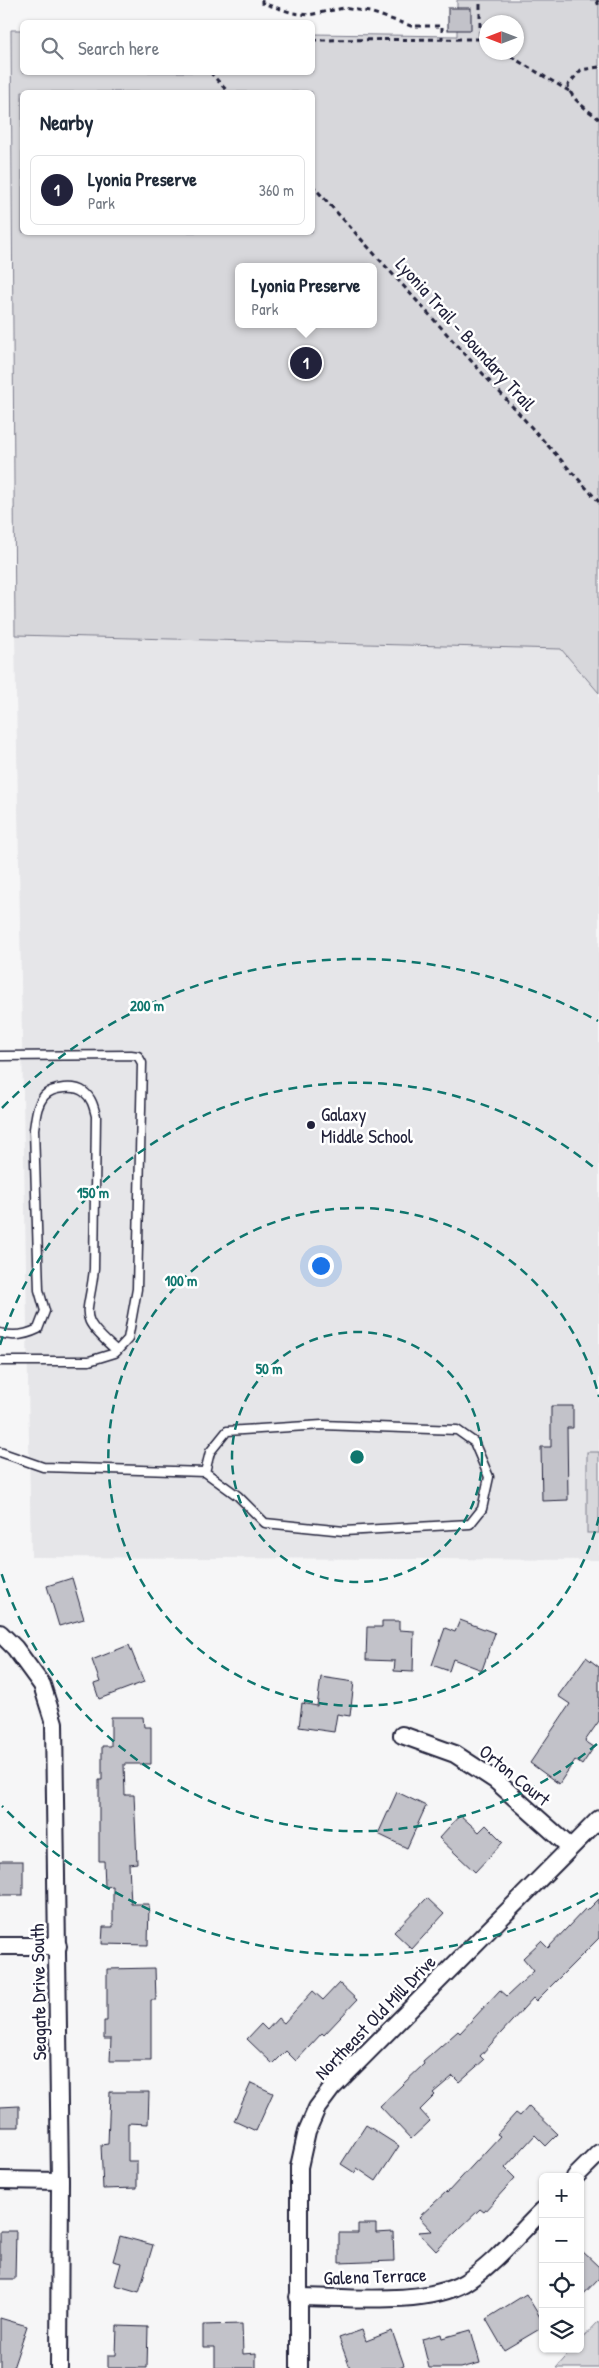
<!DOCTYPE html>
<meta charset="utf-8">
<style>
:root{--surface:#fff;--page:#f6f6f7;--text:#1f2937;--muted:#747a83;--line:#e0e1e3;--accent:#22223b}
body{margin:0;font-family:"Patrick Hand",sans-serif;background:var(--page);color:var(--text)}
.controls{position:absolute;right:15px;bottom:15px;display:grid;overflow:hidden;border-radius:8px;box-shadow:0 1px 4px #0004}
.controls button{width:45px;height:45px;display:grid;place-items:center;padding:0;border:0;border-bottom:1px solid var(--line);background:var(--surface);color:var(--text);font:25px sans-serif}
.compass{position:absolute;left:479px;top:15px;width:45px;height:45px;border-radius:50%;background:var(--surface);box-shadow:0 1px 4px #0004;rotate:270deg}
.you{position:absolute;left:320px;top:1265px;width:18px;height:18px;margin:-12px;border:4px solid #fff;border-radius:50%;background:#1a73e8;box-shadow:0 0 0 8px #1a73e833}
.badge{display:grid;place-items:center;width:32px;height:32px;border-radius:50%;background:var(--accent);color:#fff;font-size:16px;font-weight:700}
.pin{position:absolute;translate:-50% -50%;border:2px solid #fff;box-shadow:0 1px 5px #0006}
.popup{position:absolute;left:235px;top:263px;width:142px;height:65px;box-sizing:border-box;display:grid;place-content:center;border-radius:8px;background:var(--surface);filter:drop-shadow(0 1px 4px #0005);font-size:16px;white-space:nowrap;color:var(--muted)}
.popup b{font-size:19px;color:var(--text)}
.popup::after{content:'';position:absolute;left:50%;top:100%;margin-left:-10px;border:10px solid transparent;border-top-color:var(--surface)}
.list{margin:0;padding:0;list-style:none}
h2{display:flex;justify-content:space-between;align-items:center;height:65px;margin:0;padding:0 20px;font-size:21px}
h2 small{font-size:16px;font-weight:400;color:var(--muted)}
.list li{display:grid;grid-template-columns:32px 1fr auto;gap:15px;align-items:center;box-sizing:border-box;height:70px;margin:0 10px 10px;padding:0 10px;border:1px solid var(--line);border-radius:8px}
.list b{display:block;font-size:19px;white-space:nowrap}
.list p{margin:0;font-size:16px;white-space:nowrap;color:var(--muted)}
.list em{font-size:16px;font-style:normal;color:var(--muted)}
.icon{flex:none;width:28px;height:28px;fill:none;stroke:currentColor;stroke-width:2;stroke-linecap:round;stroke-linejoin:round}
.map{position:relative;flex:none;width:599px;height:2368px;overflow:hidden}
.search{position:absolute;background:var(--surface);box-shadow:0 1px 4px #0004;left:20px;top:20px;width:295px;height:55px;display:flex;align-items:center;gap:12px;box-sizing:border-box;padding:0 18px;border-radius:8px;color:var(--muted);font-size:19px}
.panel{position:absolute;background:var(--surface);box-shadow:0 1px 4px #0004;left:20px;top:90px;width:295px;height:145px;border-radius:8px}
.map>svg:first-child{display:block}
.built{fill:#e6e6e9}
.green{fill:#d7d7db;stroke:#7c7c8b;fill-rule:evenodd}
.building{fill:#c2c2c9;stroke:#22223b}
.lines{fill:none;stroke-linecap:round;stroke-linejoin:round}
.service-casing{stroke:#22223b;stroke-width:11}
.minor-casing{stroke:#22223b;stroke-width:20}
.path{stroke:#22223b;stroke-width:3;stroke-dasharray:5 4;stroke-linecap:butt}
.service{stroke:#fff;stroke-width:8}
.minor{stroke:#fff;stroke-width:16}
.ring{fill:none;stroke:#0f766e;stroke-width:2.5;stroke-dasharray:9 6}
.poi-dot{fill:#22223b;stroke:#fff;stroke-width:2}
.labels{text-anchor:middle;stroke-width:5;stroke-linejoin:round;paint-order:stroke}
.street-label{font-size:19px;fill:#22223b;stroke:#fff}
.poi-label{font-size:19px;fill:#22223b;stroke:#fff;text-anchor:start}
.centre{fill:#0f766e;stroke:#fff;stroke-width:2.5}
.ring-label{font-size:15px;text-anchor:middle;font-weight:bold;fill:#0f766e;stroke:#fff;stroke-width:5;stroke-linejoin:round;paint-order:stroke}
</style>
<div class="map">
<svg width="599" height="2368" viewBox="0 0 599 2368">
<rect width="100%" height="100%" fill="#f6f6f7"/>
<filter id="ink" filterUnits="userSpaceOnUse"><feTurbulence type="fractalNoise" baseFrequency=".02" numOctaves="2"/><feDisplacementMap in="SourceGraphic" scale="10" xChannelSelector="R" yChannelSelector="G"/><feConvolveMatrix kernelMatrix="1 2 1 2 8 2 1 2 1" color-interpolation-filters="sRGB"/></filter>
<g filter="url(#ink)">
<!-- built -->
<path class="built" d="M15 635 561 649 599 693V1560L31 1557Z"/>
<!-- green -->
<g class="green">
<path d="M457 0H599V693L561 649 15 635 11 30H22V72H312L313 34 457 36ZM486 22H516V52H486ZM22 92H312V232H22ZM238 267H374V324H238Z"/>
<rect x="587" y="1452" width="12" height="81"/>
<path d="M599 2321V2368H556L573 2349H580V2341Z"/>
</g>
<!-- building -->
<g class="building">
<rect x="448" y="8" width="23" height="22"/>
<path d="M551 1406H573V1428H567L568 1500 542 1501 541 1447H551Z"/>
<path d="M72 1578 84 1619 59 1626 47 1586Z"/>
<path d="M460 1620 495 1633 482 1670 453 1659 449 1671 432 1665 445 1628 455 1632Z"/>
<path d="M382 1621H399V1630L414 1631 413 1672 394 1671 395 1661 366 1660 367 1627H382Z"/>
<path d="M129 1645 144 1682 99 1699 94 1684 100 1682 92 1660Z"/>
<path d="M586 1657 599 1667V1721L585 1741 594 1747 582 1765 575 1760 559 1784 530 1763 570 1704 558 1696Z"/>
<path d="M321 1677 354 1682 350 1716 337 1714 334 1732 299 1727 302 1703 317 1706Z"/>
<path d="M111 1717H143L144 1727H151V1764H124L125 1795H134L136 1838 137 1863 129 1864 131 1904H149L148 1945 102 1944 103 1927H113V1886L105 1887 104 1861H99V1780H102V1746H111Z"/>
<path d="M397 1792 426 1806 407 1848 378 1834Z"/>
<path d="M460 1815 479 1832 486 1825 503 1842 475 1872 439 1838Z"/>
<rect x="0" y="1861" width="23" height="34"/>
<path d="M427 1898 444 1914 412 1949 394 1932Z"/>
<path d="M599 1899V1938L536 2001 533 1998 480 2056 484 2060 459 2082 453 2076 433 2093 435 2095 420 2110 430 2121 411 2139 380 2106 424 2064 423 2062 458 2031 460 2033 500 1990 507 1996 534 1971 523 1958 541 1941 548 1948 585 1909 587 1911Z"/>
<path d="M155 1968 156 2000H151V2061H110L111 2039H104V2021H107V1969Z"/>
<path d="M339 1983 357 2000 324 2035 322 2033 296 2061 286 2051 273 2064 247 2039 261 2024 267 2030 278 2018 284 2023 313 1991 323 2000Z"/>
<path d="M251 2083 273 2093 256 2131 234 2121Z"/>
<path d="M110 2092H149L148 2124 128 2123V2161H137V2188L103 2189 101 2145 108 2144Z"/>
<path d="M19 2106V2127H0V2107Z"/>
<path d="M529 2106 558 2134 546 2146 535 2135 505 2168 515 2178 484 2212 480 2209 436 2251 418 2232 432 2231 419 2217 446 2192 447 2193 500 2136 497 2134 516 2113 520 2116Z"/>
<path d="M366 2125 399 2146 376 2181 357 2168 355 2173 341 2164Z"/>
<path d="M358 2224H376V2233L393 2232 394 2261 339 2263V2233H358Z"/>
<path d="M0 2231H16L15 2279H0Z"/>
<path d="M120 2236 153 2245 139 2292 115 2285 121 2263 113 2261Z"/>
<path d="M580 2249 599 2267V2278L580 2298Z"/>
<path d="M526 2294 543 2322V2327L504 2350 486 2319Z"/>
<path d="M0 2318 27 2326 13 2368H0Z"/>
<path d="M242 2324 243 2354 256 2353V2368H215V2347H203V2325Z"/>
<path d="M117 2326 148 2327 147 2368H108V2355H116Z"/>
<path d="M362 2330 366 2341 392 2331 404 2365 397 2368H350L339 2338Z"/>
<path d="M471 2330 480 2363 461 2368H429L422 2339 441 2334 442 2338Z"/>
</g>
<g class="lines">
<defs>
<g id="service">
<path d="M0 1056 131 1055 138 1056 142 1063 137 1289 128 1339 115 1353 89 1361H0"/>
<path d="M0 1333C13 1337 26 1335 38 1329L45 1311 39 1290 34 1129C36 1117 36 1106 44 1096 52 1087 75 1085 84 1092 92 1098 94 1108 96 1116L94 1269C89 1318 75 1314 117 1351"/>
<path d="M0 1452 43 1467 205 1472 238 1496 265 1523 344 1531 470 1524 482 1509 489 1477 474 1442 457 1430 322 1425 227 1431 210 1452 205 1472"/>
</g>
<g id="minor">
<path d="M0 1633 15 1648 42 1685 54 1723 60 2181 59 2368"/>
<path d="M402 1735 455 1754 495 1780 570 1847"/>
<path d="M0 1946H58"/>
<path d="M575 2177 599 2153"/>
<path d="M0 2180 60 2181"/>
<path d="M298 2297C345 2297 424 2306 464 2283 494 2265 518 2234 543 2210"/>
<path d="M299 2368V2167L307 2131 317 2108 332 2088 599 1819"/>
</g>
</defs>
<!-- service casing -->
<use href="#service" class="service-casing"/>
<!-- minor casing -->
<use href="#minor" class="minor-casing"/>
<!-- path -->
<g class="path">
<path d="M262 0V3L293 13 309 15 344 8 370 12 411 26H442V39"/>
<path d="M597 0 599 7"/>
<path d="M480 39 486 43"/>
<path d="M312 40 480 39V0"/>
<path d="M503 52 569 91"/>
<path d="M599 67 581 70 568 85C570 99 588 110 599 119"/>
<path d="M210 72 228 92"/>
<path d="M312 185 599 502"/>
</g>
<!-- service -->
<use href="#service" class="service"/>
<!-- minor -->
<use href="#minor" class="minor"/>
</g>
</g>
<!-- distance rings -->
<g class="ring">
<circle cx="357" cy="1457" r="125"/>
<path d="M599 1517A249 249 0 1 1 599 1397"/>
<path d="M597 1744A374 374 0 0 1 0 1569M0 1345A374 374 0 0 1 597 1170"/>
<path d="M598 1893A498 498 0 0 1 2 1806M2 1108A498 498 0 0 1 598 1021"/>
</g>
<!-- markers -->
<circle class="poi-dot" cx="311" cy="1125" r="5"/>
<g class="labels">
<!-- street labels -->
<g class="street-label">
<text transform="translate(466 334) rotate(48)" y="7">Lyonia Trail - Boundary Trail</text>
<text transform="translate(515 1775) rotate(39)" y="7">Orton Court</text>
<text transform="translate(38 1992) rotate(-91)" y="7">Seagate Drive South</text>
<text transform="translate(375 2017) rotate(-46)" y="7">Northeast Old Mill Drive</text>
<text transform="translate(375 2276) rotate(-2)" y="7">Galena Terrace</text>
</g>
<!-- poi labels -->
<g class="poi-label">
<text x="321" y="1121">Galaxy<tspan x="321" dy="22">Middle School</tspan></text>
</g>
</g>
<circle cx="357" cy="1457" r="8" class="centre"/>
<g class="ring-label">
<text x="147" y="1011">200 m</text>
<text x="93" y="1198">150 m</text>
<text x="181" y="1286">100 m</text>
<text x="269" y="1374">50 m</text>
</g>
</svg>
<div class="controls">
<button>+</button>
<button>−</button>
<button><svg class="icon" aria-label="locate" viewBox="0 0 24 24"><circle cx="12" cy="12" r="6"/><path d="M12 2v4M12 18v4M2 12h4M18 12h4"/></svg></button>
<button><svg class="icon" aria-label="layers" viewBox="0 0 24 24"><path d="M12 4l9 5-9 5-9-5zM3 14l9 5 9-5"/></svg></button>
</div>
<svg class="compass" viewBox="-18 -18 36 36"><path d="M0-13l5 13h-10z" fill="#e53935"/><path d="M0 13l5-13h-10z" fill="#747a83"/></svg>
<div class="you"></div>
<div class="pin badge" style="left:306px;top:363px">1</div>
<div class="popup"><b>Lyonia Preserve</b>Park</div>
<div class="search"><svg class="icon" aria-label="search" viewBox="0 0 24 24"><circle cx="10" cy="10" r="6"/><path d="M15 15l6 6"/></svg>Search here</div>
<section class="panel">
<h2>Nearby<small></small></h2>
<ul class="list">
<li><span class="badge">1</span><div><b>Lyonia Preserve</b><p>Park</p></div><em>360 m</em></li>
</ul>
</section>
</div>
